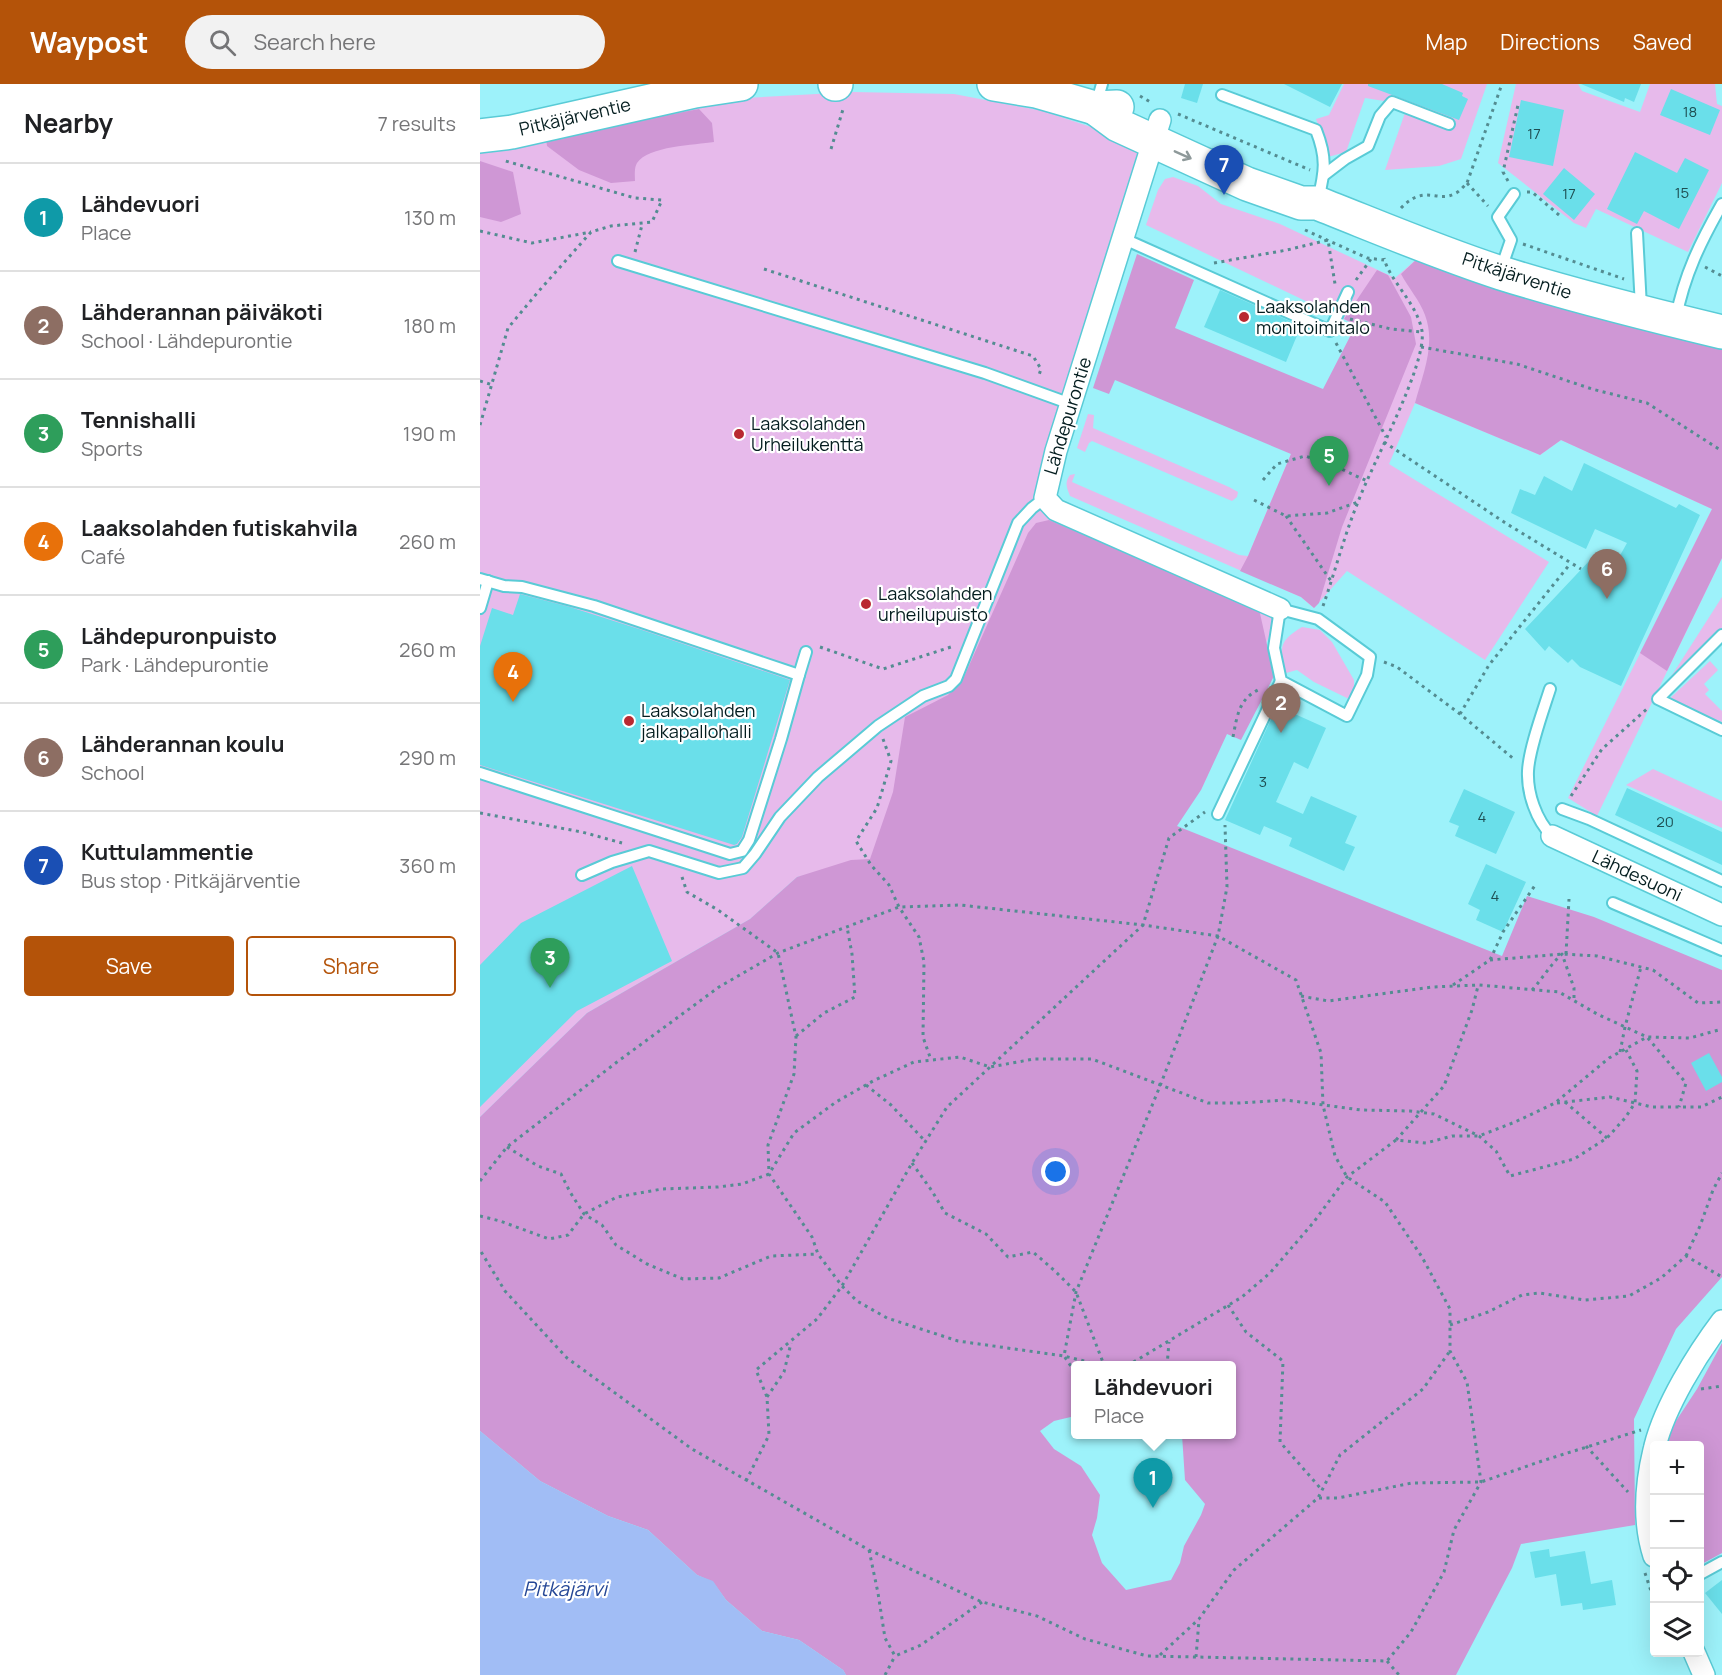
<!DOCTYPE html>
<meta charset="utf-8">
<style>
:root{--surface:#fff;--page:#f2f2f2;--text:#202124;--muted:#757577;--line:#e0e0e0;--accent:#b45309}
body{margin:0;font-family:Manrope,sans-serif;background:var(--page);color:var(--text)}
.controls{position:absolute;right:18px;bottom:18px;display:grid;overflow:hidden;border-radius:6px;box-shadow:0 6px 24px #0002}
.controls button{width:54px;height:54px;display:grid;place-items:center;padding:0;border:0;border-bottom:2px solid var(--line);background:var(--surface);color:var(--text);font:30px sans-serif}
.you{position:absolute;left:576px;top:1088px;width:21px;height:21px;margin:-15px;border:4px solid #fff;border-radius:50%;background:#1a73e8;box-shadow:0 0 0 9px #1a73e833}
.badge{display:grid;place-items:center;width:39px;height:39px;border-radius:50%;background:var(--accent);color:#fff;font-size:20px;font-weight:700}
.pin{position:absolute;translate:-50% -50px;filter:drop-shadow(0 2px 3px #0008)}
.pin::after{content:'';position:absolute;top:32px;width:21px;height:18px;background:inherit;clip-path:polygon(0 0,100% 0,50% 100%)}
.popup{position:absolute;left:591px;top:1277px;width:165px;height:78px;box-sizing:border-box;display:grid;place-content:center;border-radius:6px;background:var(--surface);filter:drop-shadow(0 2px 4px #0005);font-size:20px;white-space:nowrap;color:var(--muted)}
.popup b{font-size:22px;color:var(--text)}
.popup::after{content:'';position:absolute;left:50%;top:100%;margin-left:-12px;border:12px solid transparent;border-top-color:var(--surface)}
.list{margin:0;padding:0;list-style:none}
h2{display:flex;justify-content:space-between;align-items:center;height:78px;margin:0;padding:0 24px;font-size:26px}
h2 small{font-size:20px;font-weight:400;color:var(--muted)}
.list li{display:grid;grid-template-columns:39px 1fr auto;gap:18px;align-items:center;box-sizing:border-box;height:108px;padding:0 24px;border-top:2px solid var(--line)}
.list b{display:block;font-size:22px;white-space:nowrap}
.list p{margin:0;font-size:20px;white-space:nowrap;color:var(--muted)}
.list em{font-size:20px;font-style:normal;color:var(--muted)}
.actions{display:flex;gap:12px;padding:18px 24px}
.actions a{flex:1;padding:14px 0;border:2px solid var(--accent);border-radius:6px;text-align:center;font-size:21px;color:var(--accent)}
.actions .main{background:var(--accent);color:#fff}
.icon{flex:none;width:33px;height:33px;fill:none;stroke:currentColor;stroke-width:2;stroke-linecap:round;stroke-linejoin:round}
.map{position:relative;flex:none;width:1242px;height:1591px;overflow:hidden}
header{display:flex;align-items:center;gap:36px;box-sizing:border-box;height:84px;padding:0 30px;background:var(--accent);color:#fff}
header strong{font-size:28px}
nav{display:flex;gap:33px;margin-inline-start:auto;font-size:21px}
.search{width:420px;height:54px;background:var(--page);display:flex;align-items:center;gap:15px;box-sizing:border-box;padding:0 21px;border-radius:33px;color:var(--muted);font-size:22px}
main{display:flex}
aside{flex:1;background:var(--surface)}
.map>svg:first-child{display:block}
.green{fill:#e7baeb}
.forest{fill:#cf97d5;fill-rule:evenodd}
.water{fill:#a1bdf5}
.building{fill:#6adfea}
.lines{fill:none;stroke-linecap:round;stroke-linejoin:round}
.lane-casing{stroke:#59cbd6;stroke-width:14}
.street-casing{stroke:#59cbd6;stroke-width:24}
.primary-casing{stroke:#59cbd6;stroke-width:36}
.path{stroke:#548c91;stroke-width:3;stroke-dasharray:3 4.5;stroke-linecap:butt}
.lane{stroke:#fff;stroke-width:10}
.street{stroke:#fff;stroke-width:21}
.primary{stroke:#fff;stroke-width:33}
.oneway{stroke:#8e999a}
.poi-dot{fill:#b92931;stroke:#fff;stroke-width:2}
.labels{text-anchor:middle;stroke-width:4.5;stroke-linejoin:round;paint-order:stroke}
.number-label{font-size:15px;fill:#1e4e52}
.street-label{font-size:18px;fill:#041d1f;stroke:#fff}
.poi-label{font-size:18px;fill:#041d1f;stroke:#fff;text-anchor:start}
.water-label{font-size:20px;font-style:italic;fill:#254796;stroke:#fff}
</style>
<header>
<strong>Waypost</strong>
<div class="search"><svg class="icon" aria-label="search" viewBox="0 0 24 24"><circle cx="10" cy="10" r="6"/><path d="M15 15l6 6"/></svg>Search here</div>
<nav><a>Map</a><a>Directions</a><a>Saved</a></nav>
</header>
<main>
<aside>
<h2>Nearby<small>7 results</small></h2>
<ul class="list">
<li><span class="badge" style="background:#0f9aa8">1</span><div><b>Lähdevuori</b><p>Place</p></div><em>130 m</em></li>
<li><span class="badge" style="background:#8d6e63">2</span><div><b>Lähderannan päiväkoti</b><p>School · Lähdepurontie</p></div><em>180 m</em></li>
<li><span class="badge" style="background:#2e9e5b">3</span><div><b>Tennishalli</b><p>Sports</p></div><em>190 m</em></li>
<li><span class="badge" style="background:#e8710a">4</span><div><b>Laaksolahden futiskahvila</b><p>Café</p></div><em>260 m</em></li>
<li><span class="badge" style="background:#2e9e5b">5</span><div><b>Lähdepuronpuisto</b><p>Park · Lähdepurontie</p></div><em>260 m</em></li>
<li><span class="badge" style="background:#8d6e63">6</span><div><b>Lähderannan koulu</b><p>School</p></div><em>290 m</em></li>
<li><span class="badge" style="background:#1a4fb4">7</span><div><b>Kuttulammentie</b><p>Bus stop · Pitkäjärventie</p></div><em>360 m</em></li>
</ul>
<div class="actions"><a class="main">Save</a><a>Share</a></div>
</aside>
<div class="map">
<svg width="1242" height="1591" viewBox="0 0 1242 1591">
<rect width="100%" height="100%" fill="#9df2fa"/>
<!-- green -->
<g class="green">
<path d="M864 0H1007L981 75 959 82 905 86 926 26 904 17 885 14 866 68 848 73 844 56 836 35 849 31Z"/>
<path d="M1036 0H1098L1102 7 1160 28 1170 0H1235L1237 20 1242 22V99L1208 168 1116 125 1106 144 1094 139 1018 79Z"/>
<path d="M373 8 474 10 563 27 632 50 668 73 565 414 750 504 796 537 721 706 317 793 270 835 107 929 0 1033V62L42 59 266 14Z"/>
<path d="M693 93 718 102 741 120 800 140 915 194 939 173 1242 261V474L1117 732 1088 714 1232 425 1081 356 1060 371 935 319 909 380 1069 478 1005 576 867 487 834 524 821 513 590 412C587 404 584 399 590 391L595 390 592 398 759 471 768 472 811 370 876 241 666 141 678 106 685 95Z"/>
<path d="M608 330 614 331 613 344 749 403 758 408 757 413 752 417 612 357 609 359 605 368 597 364Z"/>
<path d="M1242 513V547L1195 594 1187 599Z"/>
<path d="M822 543 840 546 852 558 874 596V605L869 615 834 598 817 586 806 589C799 563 799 557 822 543Z"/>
<path d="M1230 577 1238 586 1224 600 1229 606 1225 610 1242 627V638L1188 616Z"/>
<path d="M1173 685 1242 717V744L1146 701Z"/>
</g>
<!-- forest -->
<g class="forest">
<path d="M219 25 232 39 234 58C215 61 168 62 157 79 154 84 155 91 155 97L131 99 99 86 67 62 66 54Z"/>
<path d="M0 77 33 88 41 130 21 138 0 133Z"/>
<path d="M657 170 714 196 695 244 843 305 876 241 864 235 897 186 908 191 931 233 936 260 862 443 839 519 834 524 821 513 760 487 768 472 811 370 635 296 629 310 613 304Z"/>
<path d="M939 173 1242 261V474L1187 587 1160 569 1232 425 1081 356 1060 371 935 319C943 290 956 260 945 231 940 217 928 203 921 190Z"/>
<path d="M569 436 779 525 794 592 761 656 747 650 721 706 697 742 1022 872 1047 812 1114 833 1242 886V1193L1196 1245 1154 1335 1155 1441 1041 1460 1032 1484 976 1591H366L363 1586 319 1556 282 1547 246 1516 233 1498 217 1491 168 1446 128 1432 60 1397 0 1347V1033L107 929 270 835 317 793 371 776 390 775 413 708 425 633 468 611 484 593 548 449 556 439ZM595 1282H751V1350L702 1351 705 1396 725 1420 721 1431 704 1462 700 1479 691 1496 646 1506 622 1479 612 1451 617 1434 620 1411 601 1382 574 1365 560 1347 574 1337 595 1332Z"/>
<path d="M1242 1259V1469L1220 1481V1362L1186 1361 1194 1340 1217 1305Z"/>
</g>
<!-- water -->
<path class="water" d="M0 1347 60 1397 128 1432 168 1446 217 1491 233 1497 246 1516 282 1547 319 1556 363 1586 366 1591H0Z"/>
<!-- building -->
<g class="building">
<path d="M705 0H723L717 19 701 14Z"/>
<path d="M804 0H862L850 23Z"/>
<path d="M888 0H962L983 9 982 12 988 15 979 36 888 2Z"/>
<path d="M1101 0H1161L1154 18 1145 14 1144 18Z"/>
<path d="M1191 5 1240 26 1230 51 1180 31Z"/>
<path d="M1041 16 1084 26 1073 82 1029 73Z"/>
<path d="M1155 68 1197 89 1205 74 1229 86 1199 145 1164 127 1157 140 1127 125Z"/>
<path d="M1084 84 1115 110 1094 136 1063 110Z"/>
<path d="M740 206 821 242 806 278 724 243Z"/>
<path d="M1104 379 1196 424 1199 420 1220 431 1141 602 1100 583 1092 575 1088 579 1069 562 1065 567 1045 545 1111 475 1133 484 1147 459 1115 445 1106 465 1031 429 1040 405 1055 411 1064 392 1092 407Z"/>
<path d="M40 510 90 523 162 546 310 596 262 753 257 760 254 761 0 681V562L12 524 33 531Z"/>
<path d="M797 622 846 644 828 685 814 678 796 718 823 730 831 712 877 732 865 759 875 763 864 787 809 762 812 754 784 742 780 751 745 736Z"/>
<path d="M1147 704 1242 748V781L1135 731Z"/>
<path d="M984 705 1035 728 1016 770 975 752 979 742 969 738Z"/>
<path d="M1006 780 1046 798 1023 848 996 836 1000 826 988 820Z"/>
<path d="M152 782 192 877 97 927 0 1023V881L41 839Z"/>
<path d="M1229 969 1242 993V998L1226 1007 1211 979Z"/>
<path d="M1069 1465 1070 1473 1105 1467 1111 1500 1132 1496 1136 1521 1103 1526 1102 1519 1081 1522 1076 1490 1055 1494 1050 1468Z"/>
<path d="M1242 1496V1530L1225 1509Z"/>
</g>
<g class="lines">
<defs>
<g id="lane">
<path d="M742 11 836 46C847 74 845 87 838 116"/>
<path d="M616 21 622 0"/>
<path d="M844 91 865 75 888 62 900 32 912 18 969 40"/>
<path d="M1157 149 1161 223"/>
<path d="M642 154 850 247 868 208"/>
<path d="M138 177 505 289 591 320"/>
<path d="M1021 185 1031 156 1018 133 1034 110"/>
<path d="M1196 234C1204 191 1221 157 1242 120"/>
<path d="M0 495 24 502 42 503 114 522 319 591 326 568"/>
<path d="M0 524 8 497"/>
<path d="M800 525 838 535 890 573 887 591 867 632 801 597 794 564Z"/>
<path d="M1242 551 1178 615 1242 646"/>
<path d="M1070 605C1063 627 1049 665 1048 687 1047 709 1056 736 1072 752"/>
<path d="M0 689 250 770 262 767 269 756 301 655 319 591"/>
<path d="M1082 725 1109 735 1242 797"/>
<path d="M738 730 801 597"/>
<path d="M102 791 132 778 169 767 239 789 263 784 275 770 300 733 338 693 398 642 443 612 469 602 476 595 538 439 552 424 565 414"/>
<path d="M1133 819 1242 866"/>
<path d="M1220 1490 1242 1478"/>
</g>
<g id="street">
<path d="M680 36 576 367 565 414 576 426 800 525"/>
<path d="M1072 752 1242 831"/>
<path d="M1175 1362C1185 1322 1217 1270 1242 1237"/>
<path d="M1174 1366C1166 1399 1163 1438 1174 1472"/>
<path d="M1214 1568 1224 1591"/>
</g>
<g id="primary">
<path d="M355 0H356"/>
<path d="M514 0 556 7 615 24 637 23"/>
<path d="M615 24 638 41 767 100 821 119H837C898 143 959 169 1021 189 1094 212 1167 230 1242 248"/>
<path d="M0 52 32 48 215 7 261 0"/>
</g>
</defs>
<!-- lane casing -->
<use href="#lane" class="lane-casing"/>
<!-- street casing -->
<use href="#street" class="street-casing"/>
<!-- primary casing -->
<use href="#primary" class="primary-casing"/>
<!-- path -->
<g class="path">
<path d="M660 12 672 19"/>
<path d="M698 30 830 86"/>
<path d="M351 65 364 22"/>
<path d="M1028 97 1023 88 1038 21"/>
<path d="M987 99 1008 122"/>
<path d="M1047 108H1052L1079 131"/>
<path d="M921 124C945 99 957 120 976 109 980 107 984 102 987 99L1022 0"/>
<path d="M825 146 887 174 904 176"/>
<path d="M0 147 52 159 111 148"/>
<path d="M1043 160 1144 195"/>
<path d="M155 168 162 141"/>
<path d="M734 179 807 166 848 156 855 200"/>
<path d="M1225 183 1242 192"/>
<path d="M284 185 553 272 561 285 558 294"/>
<path d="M876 196 891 175"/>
<path d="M870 235 911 245 942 248"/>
<path d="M856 259 906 353"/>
<path d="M941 263 1037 280 1112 305 1167 319 1242 367"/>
<path d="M0 297 13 301"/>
<path d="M0 341 28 244 58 208 111 148 131 142 172 138 182 116 155 114 22 76"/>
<path d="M904 358 1027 440 1101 485"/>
<path d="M783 396 797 380 825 372 857 383 887 397"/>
<path d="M774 416 806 432 847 429 878 418"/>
<path d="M806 432 851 497"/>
<path d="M843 522C855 488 864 452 878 418 892 380 947 281 942 247 937 219 909 196 904 174"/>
<path d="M340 563 403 585 474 562"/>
<path d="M904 578 917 583 980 630 1035 676"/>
<path d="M980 630 1009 581 1090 480"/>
<path d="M753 653C757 632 759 614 780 605"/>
<path d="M403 655 411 677 397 724 376 757 391 781 409 801 419 823 439 853 444 878 443 953 451 976"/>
<path d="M1091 712 1122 665 1169 623"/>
<path d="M0 729 102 748 142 759"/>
<path d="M202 793 207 808 238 826 298 869 316 953 314 990 288 1061 289 1090 332 1153 338 1170 362 1202 377 1217 407 1234 478 1257 584 1272 624 1282"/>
<path d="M1086 870 1089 815"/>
<path d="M1010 876 1082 870 1117 872 1173 886 1218 919 1242 918"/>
<path d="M973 901 1010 876 1023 848 1056 800"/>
<path d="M1052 906C1063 894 1070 881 1082 870L1094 904V917"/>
<path d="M821 912 848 917 952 903 999 901 1079 908 1117 930 1167 953 1210 954 1242 945"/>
<path d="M316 952 344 929 375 913 372 870 367 843"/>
<path d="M1140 968 1145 943 1161 883"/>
<path d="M386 1001 411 1021 446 1058"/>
<path d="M1085 1018 1127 1054"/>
<path d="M1077 1019 1130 1013 1172 1023H1221L1242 1013"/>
<path d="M916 1056 964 1002 992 926 998 902"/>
<path d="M27 1063 58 1082 81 1090 90 1108 104 1130 122 1141 136 1161 167 1180 203 1195 239 1194 291 1172 338 1170"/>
<path d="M432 1079 452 1107 465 1129 506 1150 528 1173 553 1168 575 1187 596 1208 624 1281"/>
<path d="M0 1097 27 1063 137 978 239 903 298 869 419 823 480 821 663 841 738 852 816 896 841 969 843 1021 855 1072 867 1093 905 1118 942 1173 970 1225V1267L987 1298 1001 1398 974 1446 964 1488 931 1548 907 1577 667 1572 605 1555 557 1532 502 1518 389 1466 212 1365 87 1274 25 1207 0 1166"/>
<path d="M0 1132 20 1137 69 1155 88 1151 104 1130 137 1113 182 1105 238 1103 262 1100 289 1090 314 1049 356 1018 393 997 434 978 480 973 510 983 554 975H612L728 1019H759L806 1016 881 1026 930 1027 954 1030 999 1052 1016 1067 1030 1092 1094 1075 1127 1054 1145 1034 1155 1019 1157 987 1146 966"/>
<path d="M1206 1172 1220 1142 1233 1106 1242 1089"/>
<path d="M748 1221 766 1248 803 1277 800 1358 842 1406"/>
<path d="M970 1241 1008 1228 1042 1211 1059 1209 1105 1216 1149 1212 1181 1194 1206 1172 1242 1193"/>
<path d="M647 1282 762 1213 790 1189 833 1139 867 1093 916 1056 946 1059 972 1052H999L1035 1038 1075 1019 1129 974 1167 953 1206 999 1199 1023"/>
<path d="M687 1282 689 1258"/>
<path d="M595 1288 584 1272 596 1208 680 1002 738 852 747 803 745 741"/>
<path d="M1221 1305 1242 1302"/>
<path d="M287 1313 304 1288 311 1259"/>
<path d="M639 1350 641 1353 661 1350"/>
<path d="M1106 1362 1148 1408"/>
<path d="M266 1397 289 1351 287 1313 276 1286 337 1235 362 1202 432 1079 467 1023 663 841 689 754 725 728"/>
<path d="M839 1414H858L932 1399 1001 1398 1062 1377 1161 1346"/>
<path d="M389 1466 398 1509 405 1554 415 1572 441 1561 502 1518"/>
<path d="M1165 1489 1174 1516"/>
<path d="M680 1571 719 1535 754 1486 838 1414 860 1371 943 1305 970 1267"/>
<path d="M716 1573 719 1536"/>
<path d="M907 1577 919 1591"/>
<path d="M405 1591 415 1572"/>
</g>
<!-- lane -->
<use href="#lane" class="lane"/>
<!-- street -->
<use href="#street" class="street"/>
<!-- primary -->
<use href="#primary" class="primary"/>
</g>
<!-- one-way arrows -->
<defs><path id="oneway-shaft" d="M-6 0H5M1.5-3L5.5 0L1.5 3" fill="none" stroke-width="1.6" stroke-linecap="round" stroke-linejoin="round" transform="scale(1.5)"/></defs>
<use class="oneway" href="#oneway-shaft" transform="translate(703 71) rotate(24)"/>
<!-- markers -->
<g class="poi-dot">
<circle cx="764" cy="233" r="6"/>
<circle cx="259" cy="350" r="6"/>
<circle cx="386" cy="520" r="6"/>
<circle cx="149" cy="637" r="6"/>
</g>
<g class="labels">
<!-- number labels -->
<g class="number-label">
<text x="1210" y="33">18</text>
<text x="1054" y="55">17</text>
<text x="1202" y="114">15</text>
<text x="1089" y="115">17</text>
<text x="783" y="703">3</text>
<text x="1002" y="738">4</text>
<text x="1185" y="743">20</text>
<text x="1015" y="817">4</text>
</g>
<!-- street labels -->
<g class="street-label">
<text transform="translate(95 33) rotate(-13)" y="6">Pitkäjärventie</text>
<text transform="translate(1037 192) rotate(18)" y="6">Pitkäjärventie</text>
<text transform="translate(588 332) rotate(-73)" y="6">Lähdepurontie</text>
<text transform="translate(1157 792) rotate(25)" y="6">Lähdesuoni</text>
</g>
<!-- poi labels -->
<g class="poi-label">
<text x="776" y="229">Laaksolahden<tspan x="776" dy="21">monitoimitalo</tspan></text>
<text x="271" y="346">Laaksolahden<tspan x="271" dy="21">Urheilukenttä</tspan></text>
<text x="398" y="516">Laaksolahden<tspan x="398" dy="21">urheilupuisto</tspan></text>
<text x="161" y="633">Laaksolahden<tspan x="161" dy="21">jalkapallohalli</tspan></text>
</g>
<!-- water labels -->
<g class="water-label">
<text x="85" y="1512">Pitkäjärvi</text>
</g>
</g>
</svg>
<div class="controls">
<button>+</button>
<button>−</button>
<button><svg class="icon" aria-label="locate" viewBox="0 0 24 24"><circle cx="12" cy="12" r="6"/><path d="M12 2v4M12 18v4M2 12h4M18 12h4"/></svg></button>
<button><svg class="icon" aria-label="layers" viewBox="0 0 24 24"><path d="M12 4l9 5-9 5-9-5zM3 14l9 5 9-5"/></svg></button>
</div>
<div class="you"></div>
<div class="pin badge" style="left:673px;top:1424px;background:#0f9aa8">1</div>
<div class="popup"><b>Lähdevuori</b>Place</div>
<div class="pin badge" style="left:801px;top:649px;background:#8d6e63">2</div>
<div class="pin badge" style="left:70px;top:904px;background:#2e9e5b">3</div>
<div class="pin badge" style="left:33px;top:618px;background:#e8710a">4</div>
<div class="pin badge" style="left:849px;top:402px;background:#2e9e5b">5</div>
<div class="pin badge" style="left:1127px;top:515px;background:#8d6e63">6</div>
<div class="pin badge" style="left:744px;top:111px;background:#1a4fb4">7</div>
</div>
</main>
